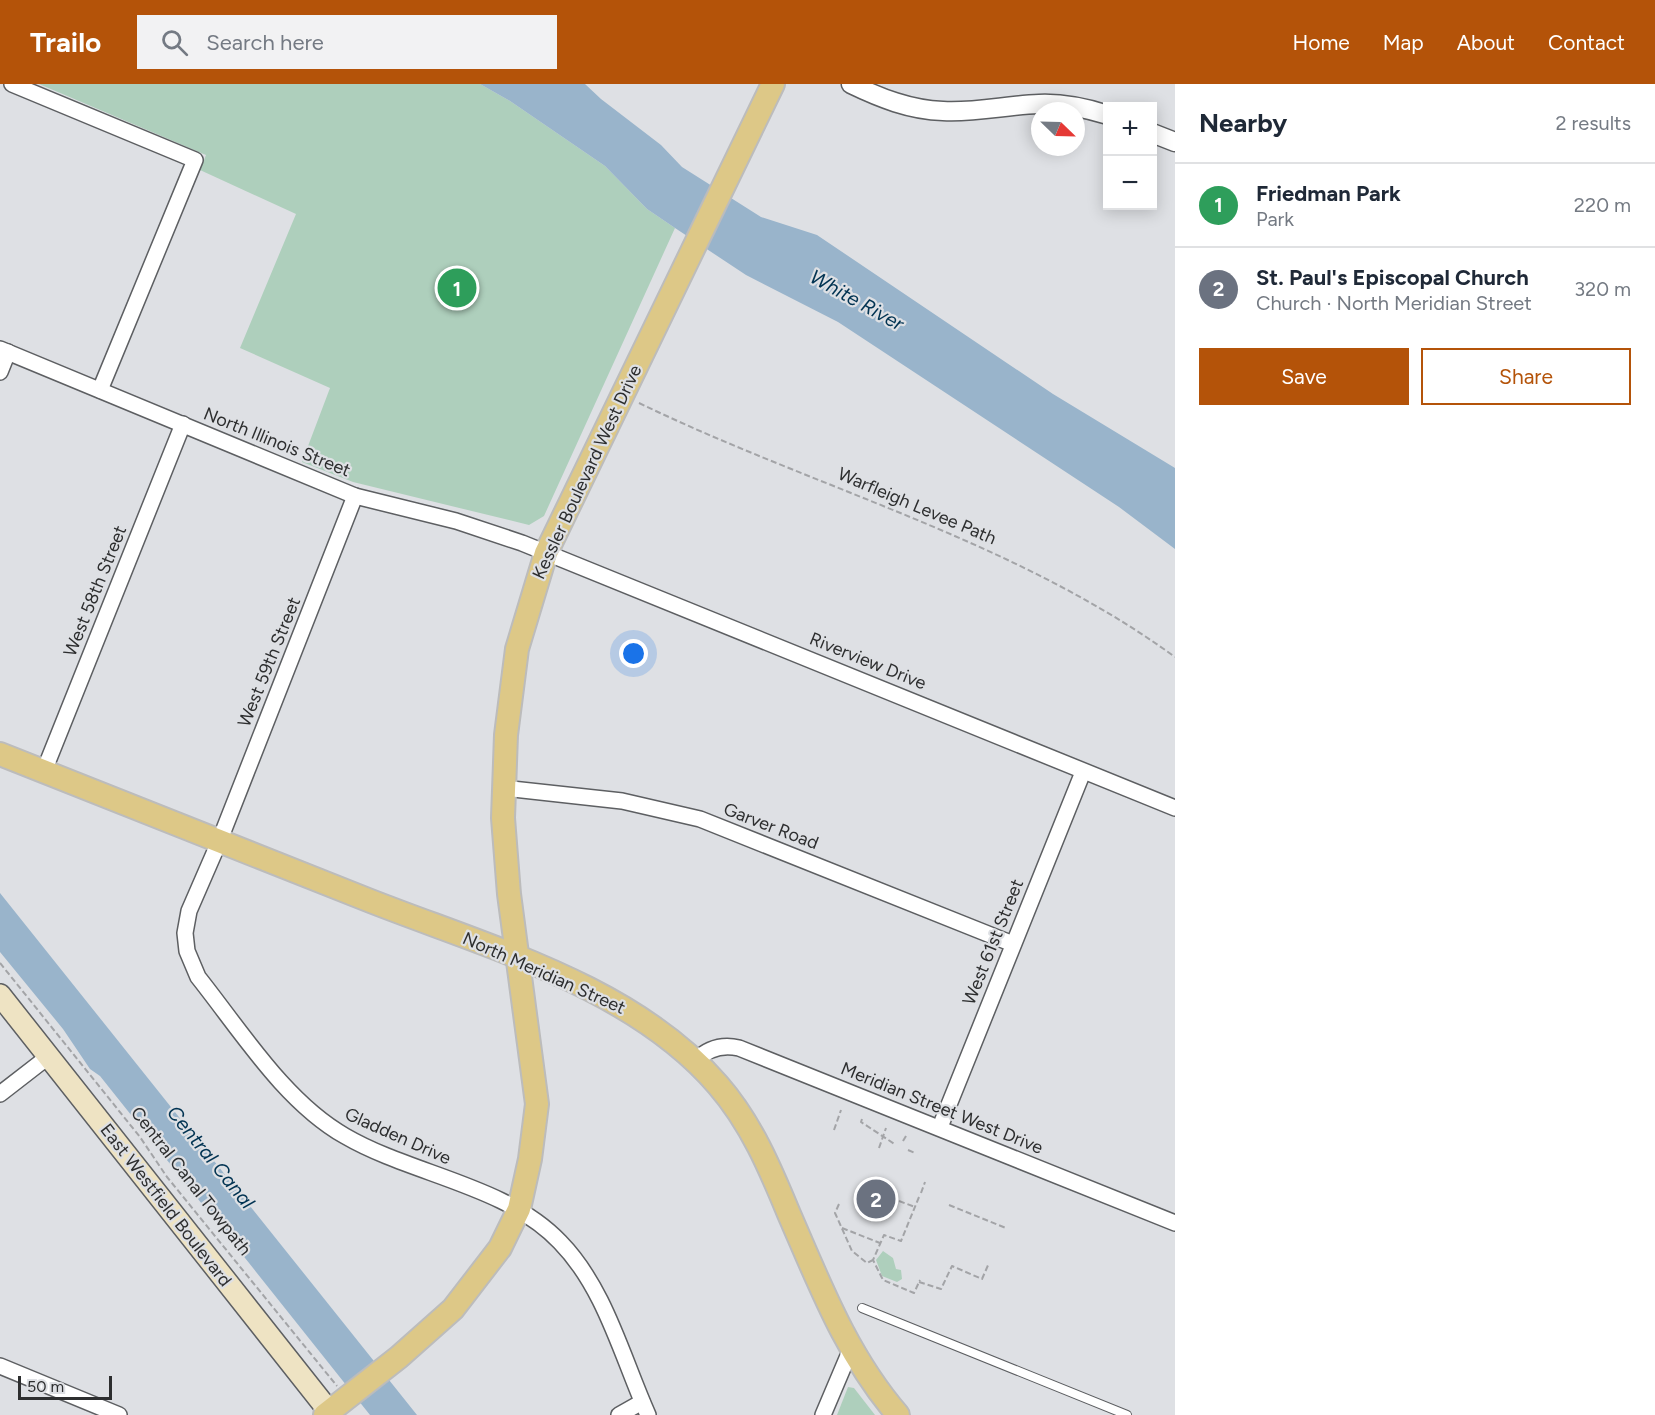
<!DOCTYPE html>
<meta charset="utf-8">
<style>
:root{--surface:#fff;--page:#f2f2f3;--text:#1f2937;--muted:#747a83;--line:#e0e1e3;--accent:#b45309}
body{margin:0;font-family:Figtree,sans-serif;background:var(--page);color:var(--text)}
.controls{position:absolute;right:18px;top:18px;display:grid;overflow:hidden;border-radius:0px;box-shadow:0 3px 15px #0003}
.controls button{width:54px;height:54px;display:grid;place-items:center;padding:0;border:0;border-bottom:2px solid var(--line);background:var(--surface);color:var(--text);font:30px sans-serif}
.compass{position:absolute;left:1031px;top:18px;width:54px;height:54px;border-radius:50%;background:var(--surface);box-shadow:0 3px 15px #0003;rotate:113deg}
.scale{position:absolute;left:18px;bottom:15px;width:94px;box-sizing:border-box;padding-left:6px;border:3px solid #2d2e2f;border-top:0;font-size:16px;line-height:21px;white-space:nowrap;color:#2d2e2f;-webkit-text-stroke:4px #dee0e4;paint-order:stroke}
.you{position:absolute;left:634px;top:570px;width:21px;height:21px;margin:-15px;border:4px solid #fff;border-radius:50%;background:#1a73e8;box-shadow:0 0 0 9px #1a73e833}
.badge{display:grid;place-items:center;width:39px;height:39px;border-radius:50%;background:var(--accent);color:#fff;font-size:20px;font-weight:700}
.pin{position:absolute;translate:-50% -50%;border:3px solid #fff;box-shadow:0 2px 6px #0006}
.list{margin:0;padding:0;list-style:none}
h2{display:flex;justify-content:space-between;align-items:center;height:78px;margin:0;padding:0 24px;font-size:26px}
h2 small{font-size:20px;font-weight:400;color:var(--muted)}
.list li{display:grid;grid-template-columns:39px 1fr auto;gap:18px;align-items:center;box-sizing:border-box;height:84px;padding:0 24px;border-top:2px solid var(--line)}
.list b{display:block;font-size:22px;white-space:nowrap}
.list p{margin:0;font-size:20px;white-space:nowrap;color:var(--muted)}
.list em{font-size:20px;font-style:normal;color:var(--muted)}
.actions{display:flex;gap:12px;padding:18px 24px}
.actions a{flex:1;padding:14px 0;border:2px solid var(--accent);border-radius:0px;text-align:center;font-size:21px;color:var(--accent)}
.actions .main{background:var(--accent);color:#fff}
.icon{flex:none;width:33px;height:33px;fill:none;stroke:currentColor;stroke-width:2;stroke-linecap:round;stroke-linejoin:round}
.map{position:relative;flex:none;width:1175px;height:1331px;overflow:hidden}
header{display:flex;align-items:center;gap:36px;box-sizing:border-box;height:84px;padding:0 30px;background:var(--accent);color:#fff}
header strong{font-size:28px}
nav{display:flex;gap:33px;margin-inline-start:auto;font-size:21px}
.search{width:420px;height:54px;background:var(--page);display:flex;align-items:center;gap:15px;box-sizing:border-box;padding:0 21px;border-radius:0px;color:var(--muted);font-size:22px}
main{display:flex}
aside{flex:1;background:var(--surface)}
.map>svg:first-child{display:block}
.green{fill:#aecfbc}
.water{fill:#99b4cb}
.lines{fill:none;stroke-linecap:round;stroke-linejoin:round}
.service-casing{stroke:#5d5f62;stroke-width:10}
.minor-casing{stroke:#5d5f62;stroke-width:18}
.tertiary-casing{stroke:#5d5f62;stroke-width:21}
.secondary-casing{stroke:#5d5f62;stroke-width:24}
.primary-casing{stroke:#bcbcbc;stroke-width:26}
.path{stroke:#a3a4a7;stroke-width:2;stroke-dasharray:6 3;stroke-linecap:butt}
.service{stroke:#fff;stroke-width:8}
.minor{stroke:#fff;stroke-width:15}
.tertiary{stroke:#fff;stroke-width:18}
.secondary{stroke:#eee3c3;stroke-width:21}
.primary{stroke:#ddc887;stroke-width:22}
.labels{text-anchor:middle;stroke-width:4.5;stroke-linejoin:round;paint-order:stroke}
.street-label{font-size:18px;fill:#2d2e2f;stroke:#dee0e4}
.water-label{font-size:20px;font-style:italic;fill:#013352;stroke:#dee0e4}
</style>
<header>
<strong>Trailo</strong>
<div class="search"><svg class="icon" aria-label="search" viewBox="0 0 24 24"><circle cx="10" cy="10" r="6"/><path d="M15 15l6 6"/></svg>Search here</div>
<nav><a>Home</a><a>Map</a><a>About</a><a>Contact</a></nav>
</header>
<main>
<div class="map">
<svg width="1175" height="1331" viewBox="0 0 1175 1331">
<rect width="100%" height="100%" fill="#dee0e4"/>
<!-- green -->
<g class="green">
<path d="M39 0H480L510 17 605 82 647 125 675 144 544 432 529 441 353 398 302 378 330 304 240 264 296 130 200 86 206 71Z"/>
<path d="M883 1167 893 1174 896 1185 901 1186 902 1195 897 1198 882 1192 876 1176Z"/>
<path d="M848 1303 854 1304 875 1331H837Z"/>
</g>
<!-- water -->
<g class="water">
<path d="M480 0H585L601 15 661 61 682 83 761 133 817 151 1053 310 1175 384V465L1119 423 838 238 746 191 675 144 647 125 605 82 510 17Z"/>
<path d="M0 809 417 1331H370L100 992 90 985 63 945 0 868Z"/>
</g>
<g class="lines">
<defs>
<path id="service" d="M862 1224 1127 1331"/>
<g id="minor">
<path d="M12 0 195 76 100 306"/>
<path d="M0 265 355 412 456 437 522 459 1175 724"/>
<path d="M0 288 8 268"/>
<path d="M355 412 219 758 189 827 185 849 187 867 198 893C241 947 285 1018 345 1052 412 1091 506 1101 560 1158 605 1204 622 1273 648 1331"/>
<path d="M44 687 183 340"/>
<path d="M503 704 622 717 700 735 1013 860"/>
<path d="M695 977C707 965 722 960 739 964L1175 1139"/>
<path d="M0 1010 49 972"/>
<path d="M940 1043 1083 688"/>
<path d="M0 1282 119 1331"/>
<path d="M619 1331 642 1318"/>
<path d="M823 1331 851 1265"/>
</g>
<g id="tertiary">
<path d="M851 0C880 14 910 26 943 27 975 29 1007 21 1039 20 1062 19 1086 24 1108 31"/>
<path d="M1152 49 1175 58"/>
</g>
<path id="secondary" d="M0 911 332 1331"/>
<g id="primary">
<path d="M0 670C122 719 245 767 368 816 487 863 633 902 718 1001 751 1039 770 1084 789 1130 820 1201 847 1272 898 1331"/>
<path d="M325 1331 399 1273 453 1225 500 1164 519 1125 530 1075 537 1020 509 810 503 734 506 651 517 565 546 469 773 0"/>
</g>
</defs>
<!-- service casing -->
<use href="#service" class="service-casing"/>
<!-- minor casing -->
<use href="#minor" class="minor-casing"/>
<!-- tertiary casing -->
<use href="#tertiary" class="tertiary-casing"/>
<!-- secondary casing -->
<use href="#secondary" class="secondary-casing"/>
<!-- primary casing -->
<use href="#primary" class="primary-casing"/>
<!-- path -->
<g class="path">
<path d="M639 319C817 405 1014 456 1175 573"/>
<path d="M0 879 140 1053 167 1093 337 1302"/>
<path d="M862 1035 861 1038 896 1061"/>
<path d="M834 1046 841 1026"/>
<path d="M903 1057 906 1052"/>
<path d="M879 1064 886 1044"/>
<path d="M908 1066 915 1069"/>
<path d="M921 1109 925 1098"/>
<path d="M919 1113 901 1157 884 1151 873 1176 883 1196 914 1209 920 1196"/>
<path d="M899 1117 915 1123"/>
<path d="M839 1120 835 1129 852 1167 867 1179 873 1176"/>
<path d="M949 1121 1006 1144"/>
<path d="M842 1144 880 1159"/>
<path d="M919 1198 941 1205 952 1182 982 1195 989 1179"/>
</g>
<!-- service -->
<use href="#service" class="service"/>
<!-- minor -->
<use href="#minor" class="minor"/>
<!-- tertiary -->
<use href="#tertiary" class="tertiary"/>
<!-- secondary -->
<use href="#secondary" class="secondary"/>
<!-- primary -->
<use href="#primary" class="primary"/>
</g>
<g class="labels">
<!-- street labels -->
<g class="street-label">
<text transform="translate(277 358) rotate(22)" y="6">North Illinois Street</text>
<text transform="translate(587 388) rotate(-65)" y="6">Kessler Boulevard West Drive</text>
<text transform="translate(917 422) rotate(23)" y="6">Warfleigh Levee Path</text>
<text transform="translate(95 507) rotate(-68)" y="6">West 58th Street</text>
<text transform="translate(868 577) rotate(22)" y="6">Riverview Drive</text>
<text transform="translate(269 578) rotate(-68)" y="6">West 59th Street</text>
<text transform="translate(771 742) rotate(21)" y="6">Garver Road</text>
<text transform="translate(993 858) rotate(-68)" y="6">West 61st Street</text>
<text transform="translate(544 889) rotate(24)" y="6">North Meridian Street</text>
<text transform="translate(942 1024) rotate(22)" y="6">Meridian Street West Drive</text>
<text transform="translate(398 1052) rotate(24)" y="6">Gladden Drive</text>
<text transform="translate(191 1097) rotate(52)" y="6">Central Canal Towpath</text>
<text transform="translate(166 1121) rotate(52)" y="6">East Westfield Boulevard</text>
</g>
<!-- water labels -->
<g class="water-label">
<text transform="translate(857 216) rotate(29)" y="7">White River</text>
<text transform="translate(211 1073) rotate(51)" y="7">Central Canal</text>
</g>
</g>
</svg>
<div class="controls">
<button>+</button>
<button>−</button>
</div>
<svg class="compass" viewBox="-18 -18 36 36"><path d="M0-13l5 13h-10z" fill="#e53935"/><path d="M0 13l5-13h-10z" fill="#747a83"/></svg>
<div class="scale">50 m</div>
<div class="you"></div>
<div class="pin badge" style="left:457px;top:204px;background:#2e9e5b">1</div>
<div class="pin badge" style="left:876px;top:1115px;background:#6b7280">2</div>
</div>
<aside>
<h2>Nearby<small>2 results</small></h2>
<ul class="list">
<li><span class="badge" style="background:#2e9e5b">1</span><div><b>Friedman Park</b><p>Park</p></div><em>220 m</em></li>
<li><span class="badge" style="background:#6b7280">2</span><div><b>St. Paul's Episcopal Church</b><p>Church · North Meridian Street</p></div><em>320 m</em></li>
</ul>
<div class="actions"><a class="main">Save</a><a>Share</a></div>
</aside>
</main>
